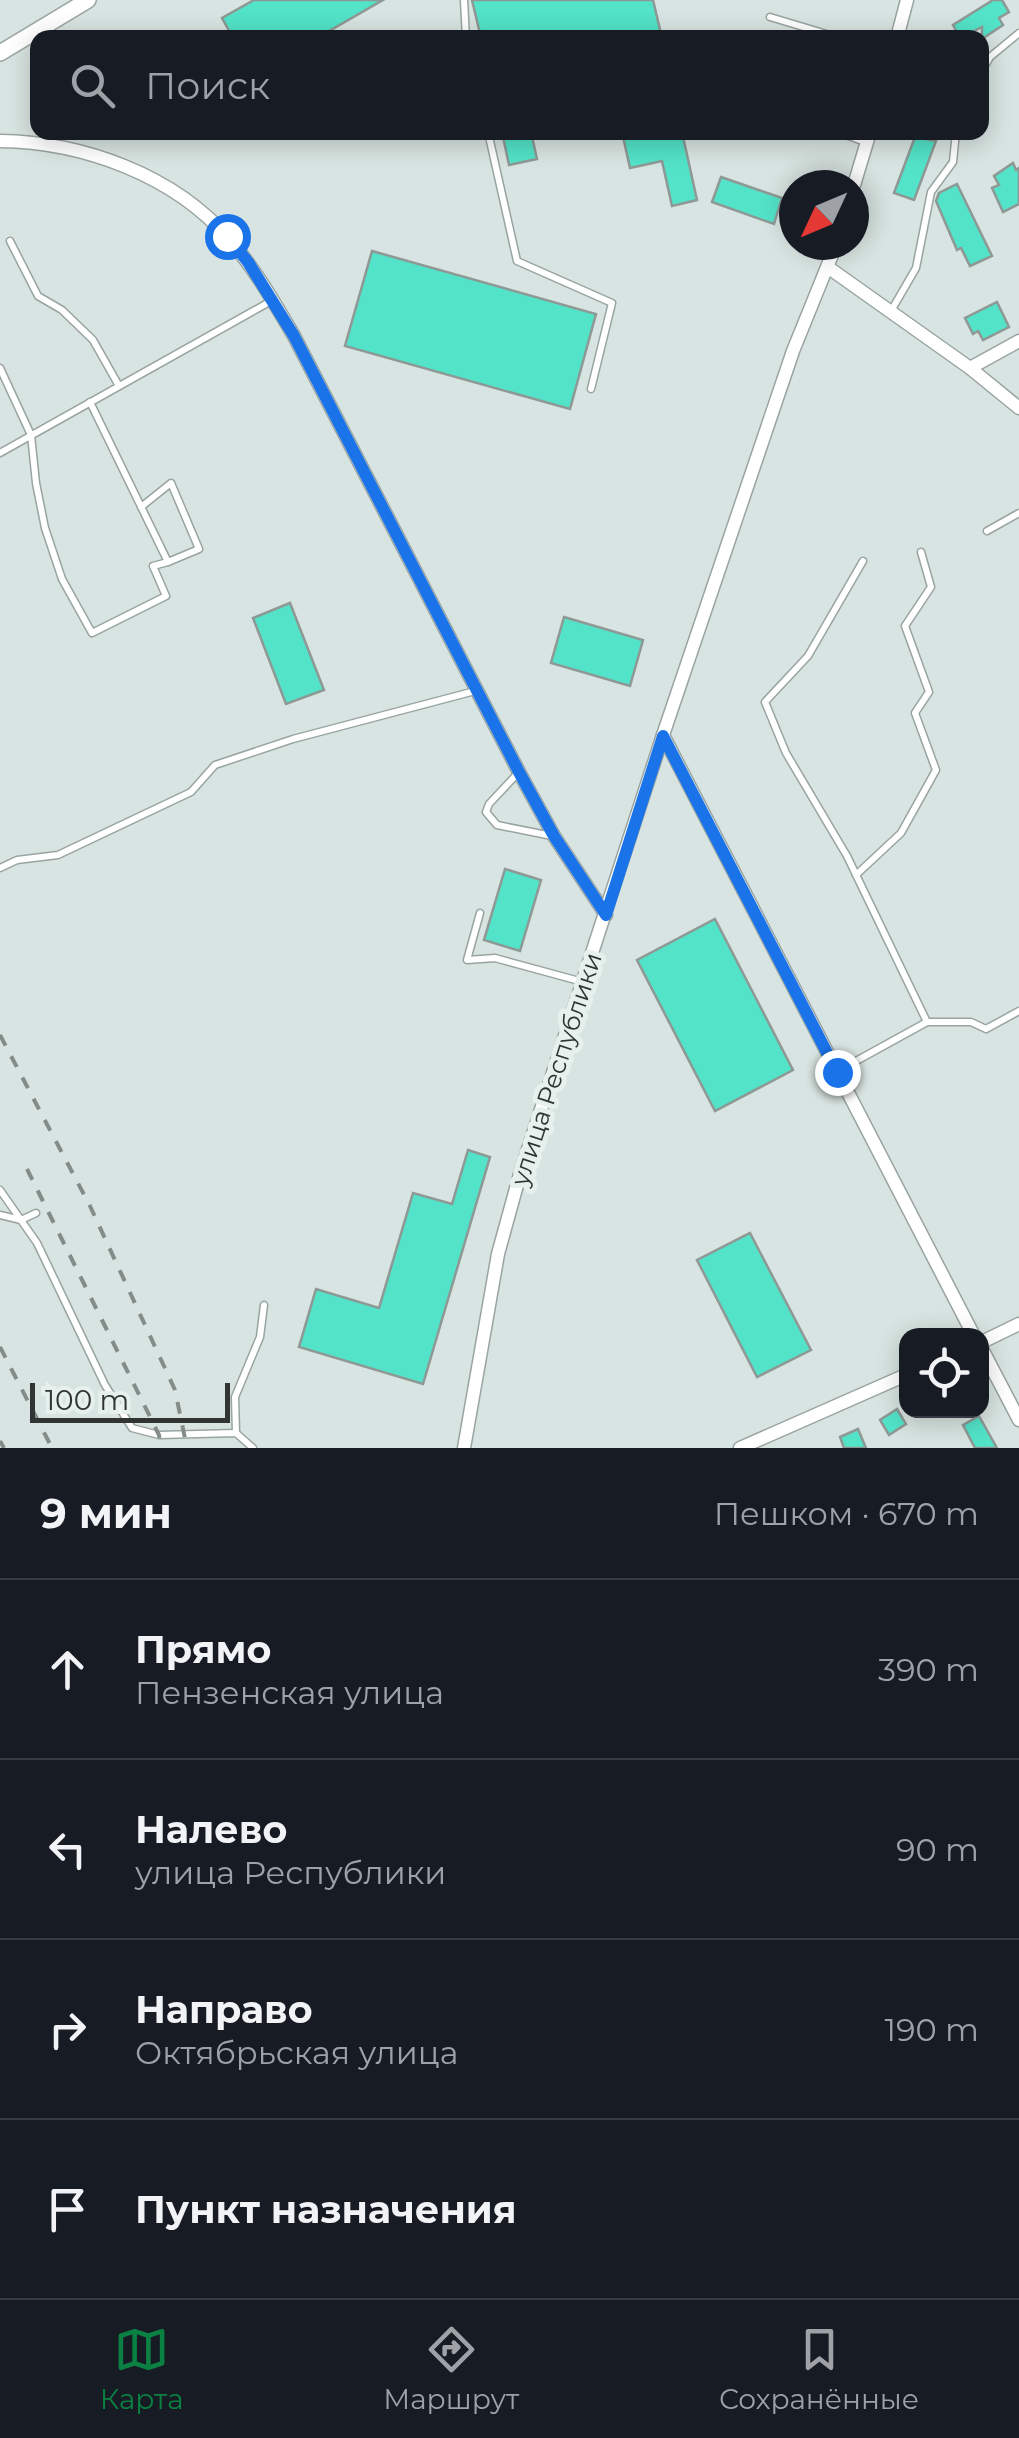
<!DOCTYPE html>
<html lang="ru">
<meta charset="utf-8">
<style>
:root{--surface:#171b24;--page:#242831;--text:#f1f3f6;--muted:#9ea1a6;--line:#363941;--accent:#0b8043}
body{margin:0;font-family:Montserrat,sans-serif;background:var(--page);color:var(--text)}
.controls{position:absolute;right:30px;bottom:30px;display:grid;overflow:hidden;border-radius:20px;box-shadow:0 5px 25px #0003}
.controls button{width:90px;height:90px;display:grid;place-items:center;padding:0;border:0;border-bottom:2px solid var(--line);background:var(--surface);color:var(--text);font:50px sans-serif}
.compass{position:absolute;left:779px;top:170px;width:90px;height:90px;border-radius:50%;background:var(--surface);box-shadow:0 5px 25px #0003;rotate:226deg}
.scale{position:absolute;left:30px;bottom:25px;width:200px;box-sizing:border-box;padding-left:10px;border:5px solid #303534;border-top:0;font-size:28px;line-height:35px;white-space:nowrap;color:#303534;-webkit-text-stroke:8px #e6f1ee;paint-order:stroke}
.stop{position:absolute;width:30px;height:30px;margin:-22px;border:8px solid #1a73e8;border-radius:50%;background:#fff}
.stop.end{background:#1a73e8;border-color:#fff;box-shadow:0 2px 10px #0008}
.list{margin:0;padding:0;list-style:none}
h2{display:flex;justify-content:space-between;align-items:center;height:130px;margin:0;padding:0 40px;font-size:42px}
h2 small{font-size:32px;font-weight:400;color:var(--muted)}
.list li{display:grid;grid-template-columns:65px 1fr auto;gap:30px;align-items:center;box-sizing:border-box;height:180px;padding:0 40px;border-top:2px solid var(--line)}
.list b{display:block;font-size:38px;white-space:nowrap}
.list p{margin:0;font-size:32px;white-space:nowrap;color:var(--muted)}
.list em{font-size:32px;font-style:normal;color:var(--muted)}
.icon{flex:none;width:55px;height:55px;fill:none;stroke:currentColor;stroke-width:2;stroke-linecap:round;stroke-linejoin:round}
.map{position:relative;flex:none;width:1019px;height:1448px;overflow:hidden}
.search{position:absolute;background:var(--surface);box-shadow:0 5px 25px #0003;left:30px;right:30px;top:30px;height:110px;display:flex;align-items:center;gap:25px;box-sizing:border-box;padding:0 35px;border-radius:20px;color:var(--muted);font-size:38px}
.sheet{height:850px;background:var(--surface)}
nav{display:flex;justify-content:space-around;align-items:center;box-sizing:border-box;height:140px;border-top:2px solid var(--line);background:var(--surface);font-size:28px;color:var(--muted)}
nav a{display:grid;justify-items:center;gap:5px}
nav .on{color:var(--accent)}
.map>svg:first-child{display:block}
.building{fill:#52e3c8;stroke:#8e9895;stroke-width:2.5}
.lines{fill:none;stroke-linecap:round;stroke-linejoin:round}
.service-casing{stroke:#99a4a1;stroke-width:9}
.minor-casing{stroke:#99a4a1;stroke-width:15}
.tertiary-casing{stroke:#99a4a1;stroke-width:18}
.service{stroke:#fff;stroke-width:6}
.minor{stroke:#fff;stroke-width:12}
.tertiary{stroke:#fff;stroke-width:15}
.rail{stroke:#848c8a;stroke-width:4;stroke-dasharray:12 12;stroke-linecap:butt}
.route{stroke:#1a73e8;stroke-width:12}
.labels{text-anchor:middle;stroke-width:10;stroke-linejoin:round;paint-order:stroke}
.street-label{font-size:25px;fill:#303534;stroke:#e6f1ee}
</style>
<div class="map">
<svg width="1019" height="1448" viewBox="0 0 1019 1448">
<rect width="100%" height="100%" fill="#d8e4e1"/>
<!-- building -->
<g class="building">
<path d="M254 0H383L317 38H233L222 18Z"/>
<path d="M472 0H653L662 38H481Z"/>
<path d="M993 0H1002L1009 12 999 18 1003 25 982 39V27L960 38 953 25Z"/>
<path d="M502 132H531L537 159 509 165Z"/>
<path d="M622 132H682L697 200 672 206 662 161 630 168Z"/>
<path d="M915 137 936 141 914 200 894 193Z"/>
<path d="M1013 163 1016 170 1019 168V204L1003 212 992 188 999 185 994 176Z"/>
<path d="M721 177 782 198 774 224 712 202Z"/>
<path d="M957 184 992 256 970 266 961 248 957 250 936 201 939 193Z"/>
<path d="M372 251 596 314 570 409 345 346Z"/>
<path d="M997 302 1009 327 983 340 978 331 973 334 965 318Z"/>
<path d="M290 603 324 690 286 704 253 618Z"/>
<path d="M564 617 643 640 630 686 551 663Z"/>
<path d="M505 869 541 880 520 951 484 940Z"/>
<path d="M715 919 793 1070 715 1111 637 960Z"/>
<path d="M468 1150 490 1157 423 1384 299 1347 316 1289 379 1308 413 1193 452 1204Z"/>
<path d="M750 1233 811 1350 757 1377 697 1260Z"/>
<path d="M897 1409 906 1424 889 1435 880 1420Z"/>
<path d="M979 1416 997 1448H975L963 1425Z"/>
<path d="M858 1429 866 1448H844L840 1437Z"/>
</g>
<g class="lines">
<defs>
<g id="service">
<path d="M464 0 466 38"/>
<path d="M770 17 840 38"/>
<path d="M982 71 990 57 1019 33"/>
<path d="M488 132 517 261 612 303 591 389"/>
<path d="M838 132 865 142"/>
<path d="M10 241 38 296 62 310 93 340 119 386"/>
<path d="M891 311 916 268 931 192 953 162 956 132"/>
<path d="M0 368 31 435 36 483 45 528 62 579 92 633 166 596 153 566 168 562"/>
<path d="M90 402 168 562 199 549 171 483 141 507"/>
<path d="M0 453 273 300"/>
<path d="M987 531 1019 513"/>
<path d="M519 772 489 804 486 812 497 825 552 836"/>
<path d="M0 868 17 860 58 855 191 792 215 765 293 739 475 691"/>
<path d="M856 875 901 833 936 770 915 713 929 692 905 626 931 587 921 552"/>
<path d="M480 913 467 960 495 958 583 982"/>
<path d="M927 1022H971L986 1029 1019 1011"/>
<path d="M838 1071 927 1022 847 856 786 753 765 702 808 656 863 561"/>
<path d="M0 1190 37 1243 105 1385 132 1428 159 1435 236 1433 253 1448"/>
<path d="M0 1215 21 1220 36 1213"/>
<path d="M236 1433 235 1397 260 1337 264 1305"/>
</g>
<g id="minor">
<path d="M897 38 907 0"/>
<path d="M0 141C83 142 174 175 229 239 255 269 274 302 294 336L519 772 554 836 606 915"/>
<path d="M854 185 870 132"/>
<path d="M829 268 970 368 1019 408"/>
<path d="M970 368 1019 341"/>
<path d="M663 735 974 1336"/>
<path d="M982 1342 1019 1324"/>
<path d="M982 1349 1019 1420"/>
<path d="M464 1448 498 1254 520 1174 663 735 793 351 836 245"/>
<path d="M740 1448 906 1375"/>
</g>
<path id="tertiary" d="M0 53 88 0"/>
</defs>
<!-- service casing -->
<use href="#service" class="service-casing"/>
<!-- minor casing -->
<use href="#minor" class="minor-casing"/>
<!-- tertiary casing -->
<use href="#tertiary" class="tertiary-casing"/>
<!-- service -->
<use href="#service" class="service"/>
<!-- minor -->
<use href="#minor" class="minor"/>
<!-- tertiary -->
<use href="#tertiary" class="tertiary"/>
<!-- rail -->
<g class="rail">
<path d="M0 1035 90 1206 175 1390 187 1448"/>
<path d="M27 1169 159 1435 161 1448"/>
<path d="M0 1347 52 1448"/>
<path d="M0 1441 4 1448"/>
</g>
</g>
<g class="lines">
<!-- route -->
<path class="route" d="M227 236 248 262 294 336 519 772 554 836 606 915 663 736 837 1072"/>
</g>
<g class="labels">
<!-- street labels -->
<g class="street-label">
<text transform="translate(556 1069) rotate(-72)" y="9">улица Республики</text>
</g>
</g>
</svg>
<div class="controls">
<button><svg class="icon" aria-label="locate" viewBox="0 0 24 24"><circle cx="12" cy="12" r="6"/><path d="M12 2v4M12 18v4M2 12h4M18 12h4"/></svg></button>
</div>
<svg class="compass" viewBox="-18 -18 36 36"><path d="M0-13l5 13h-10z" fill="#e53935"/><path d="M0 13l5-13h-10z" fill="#9ea1a6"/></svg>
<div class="scale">100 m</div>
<div class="stop" style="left:227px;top:236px"></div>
<div class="stop end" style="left:837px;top:1072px"></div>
<div class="search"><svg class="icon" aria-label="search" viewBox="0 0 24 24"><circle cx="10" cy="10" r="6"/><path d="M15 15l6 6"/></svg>Поиск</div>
</div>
<section class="sheet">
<h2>9 мин<small>Пешком · 670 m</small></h2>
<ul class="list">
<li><svg class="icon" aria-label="ahead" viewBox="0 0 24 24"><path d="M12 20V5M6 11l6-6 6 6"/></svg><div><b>Прямо</b><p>Пензенская улица</p></div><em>390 m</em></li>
<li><svg class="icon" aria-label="left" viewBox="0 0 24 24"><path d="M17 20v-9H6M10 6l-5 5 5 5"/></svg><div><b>Налево</b><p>улица Республики</p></div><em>90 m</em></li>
<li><svg class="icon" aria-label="right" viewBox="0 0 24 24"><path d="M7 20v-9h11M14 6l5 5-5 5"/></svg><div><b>Направо</b><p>Октябрьская улица</p></div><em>190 m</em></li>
<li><svg class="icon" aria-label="arrive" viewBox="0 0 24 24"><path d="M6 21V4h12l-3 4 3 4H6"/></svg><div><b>Пункт назначения</b></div></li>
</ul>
</section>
<nav>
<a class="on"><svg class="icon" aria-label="map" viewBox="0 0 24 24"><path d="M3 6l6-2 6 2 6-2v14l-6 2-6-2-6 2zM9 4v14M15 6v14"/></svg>Карта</a>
<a><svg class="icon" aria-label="directions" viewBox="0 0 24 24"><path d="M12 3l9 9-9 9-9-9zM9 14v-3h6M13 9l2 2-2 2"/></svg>Маршрут</a>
<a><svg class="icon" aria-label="saved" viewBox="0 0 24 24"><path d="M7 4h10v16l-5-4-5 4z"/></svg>Сохранённые</a>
</nav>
